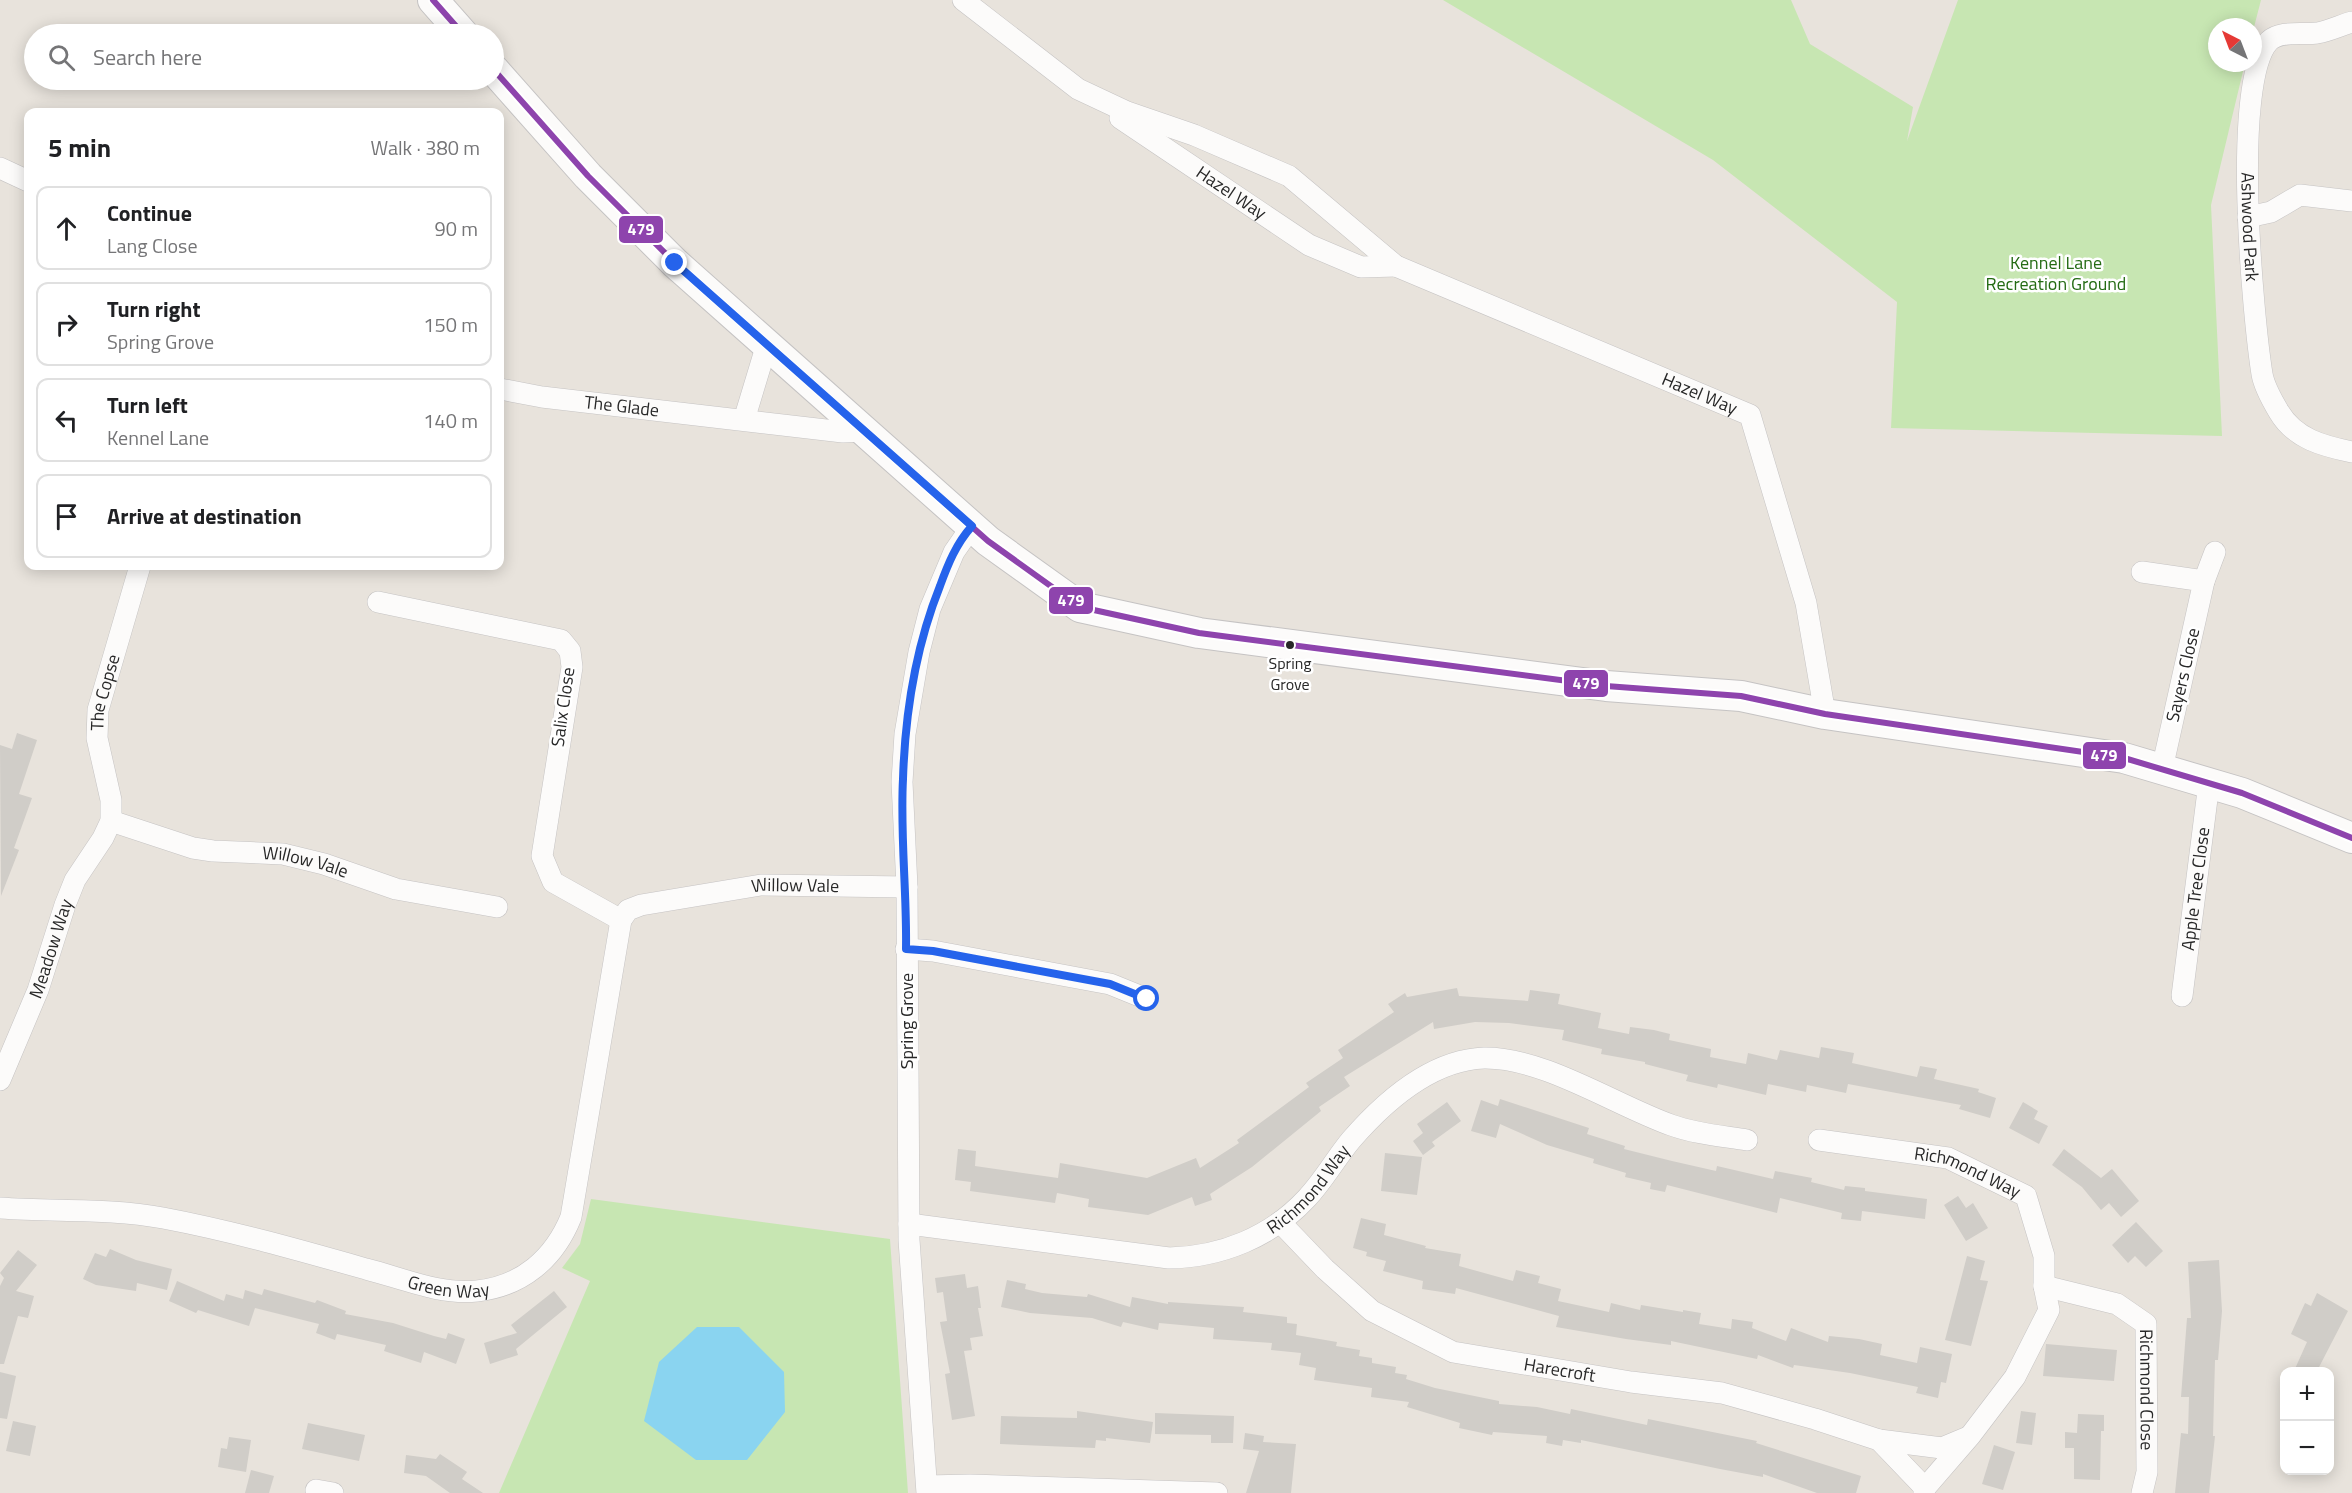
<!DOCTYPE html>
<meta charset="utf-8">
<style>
:root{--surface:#fff;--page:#f6f6f6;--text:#202124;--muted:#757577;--line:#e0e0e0}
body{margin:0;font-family:"Titillium Web",sans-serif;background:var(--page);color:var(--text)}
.controls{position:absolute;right:18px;bottom:18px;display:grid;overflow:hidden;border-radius:12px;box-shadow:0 3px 15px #0003}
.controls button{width:54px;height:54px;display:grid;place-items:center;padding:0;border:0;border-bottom:2px solid var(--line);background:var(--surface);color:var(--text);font:30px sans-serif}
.compass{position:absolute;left:2208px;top:18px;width:54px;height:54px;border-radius:50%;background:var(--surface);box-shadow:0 3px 15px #0003;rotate:318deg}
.stop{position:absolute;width:18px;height:18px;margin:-14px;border:4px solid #2563eb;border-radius:50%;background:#fff}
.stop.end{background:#2563eb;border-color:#fff;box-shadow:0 2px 6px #0008}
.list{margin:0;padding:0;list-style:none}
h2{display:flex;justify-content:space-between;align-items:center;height:78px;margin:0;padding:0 24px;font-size:26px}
h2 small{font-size:20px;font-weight:400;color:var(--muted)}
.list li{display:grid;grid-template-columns:39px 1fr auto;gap:18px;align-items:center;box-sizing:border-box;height:84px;margin:0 12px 12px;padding:0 12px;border:2px solid var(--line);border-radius:12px}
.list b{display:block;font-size:22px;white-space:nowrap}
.list p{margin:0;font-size:20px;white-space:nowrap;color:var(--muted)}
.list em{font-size:20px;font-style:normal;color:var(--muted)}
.icon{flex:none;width:33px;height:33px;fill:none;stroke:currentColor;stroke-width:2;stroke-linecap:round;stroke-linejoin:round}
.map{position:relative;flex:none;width:2352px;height:1493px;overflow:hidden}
.search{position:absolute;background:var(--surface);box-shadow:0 3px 15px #0003;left:24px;top:24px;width:480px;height:66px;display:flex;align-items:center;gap:15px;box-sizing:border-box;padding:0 21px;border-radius:33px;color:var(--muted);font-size:22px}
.panel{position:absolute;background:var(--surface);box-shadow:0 3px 15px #0003;left:24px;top:108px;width:480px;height:462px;border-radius:12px}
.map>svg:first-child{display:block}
.green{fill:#c7e6b2}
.water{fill:#8ad4f0}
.building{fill:#d0cdc8}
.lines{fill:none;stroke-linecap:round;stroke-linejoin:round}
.street-casing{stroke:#c5c3c3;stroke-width:22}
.secondary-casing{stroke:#c5c3c3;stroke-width:32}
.street{stroke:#fcfbfa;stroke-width:21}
.secondary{stroke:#fcfbfa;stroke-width:30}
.bus-1-casing{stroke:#fff;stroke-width:10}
.bus-1{stroke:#8e44ad;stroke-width:6}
.route{stroke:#2563eb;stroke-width:8}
.bus-dot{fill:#282828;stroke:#fff;stroke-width:2}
.labels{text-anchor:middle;stroke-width:5;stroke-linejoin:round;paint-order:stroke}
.bus-label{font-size:16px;fill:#282828;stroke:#fff}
.street-label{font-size:18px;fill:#282828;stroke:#fff}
.park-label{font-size:18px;fill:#246b13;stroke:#fff}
.line-badge{stroke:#fff;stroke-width:2}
.badge-label{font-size:16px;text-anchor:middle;font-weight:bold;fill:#fff}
</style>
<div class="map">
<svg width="2352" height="1493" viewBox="0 0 2352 1493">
<rect width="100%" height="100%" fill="#e8e3dc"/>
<!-- green -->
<g class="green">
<path d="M1443 0H1791L1810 44 1913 107 1907 141 1958 0H2261L2253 31V27H2217V63H2245L2211 205 2222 436 1891 428 1897 302 1713 160Z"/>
<path d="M591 1199 890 1239 908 1493H499L590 1281 562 1268 580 1244Z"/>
</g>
<!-- water -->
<path class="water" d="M697 1327H739L784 1372 785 1412 747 1460H696L644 1421 659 1362Z"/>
<!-- building -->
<g class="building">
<path d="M17 733 37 740 19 794 32 798 14 848 19 850 1 896 0 745 12 749Z"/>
<path d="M1457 988 1459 996 1528 1001 1530 990 1560 994 1558 1004 1601 1013 1598 1028 1629 1034 1630 1027 1654 1030 1670 1034 1669 1040 1711 1049 1710 1057 1746 1064 1748 1053 1777 1060 1780 1050 1819 1058 1821 1047 1854 1053 1852 1063 1917 1077 1920 1066 1937 1069 1934 1079 1979 1089 1978 1092 1996 1098 1990 1118 1959 1109 1961 1105 1848 1084 1846 1093 1807 1085 1806 1092 1768 1084 1766 1095 1718 1084 1717 1088 1686 1081 1688 1075 1645 1064V1062L1601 1054 1602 1049 1562 1040 1564 1030 1509 1023 1475 1022 1434 1029 1433 1022 1344 1077 1350 1086 1319 1107 1321 1111 1252 1167 1210 1194 1212 1200 1195 1206 1192 1197 1148 1215 1088 1207 1089 1199 1057 1193 1055 1203 970 1191 971 1182 955 1180 958 1149 976 1151 975 1166 1058 1178 1060 1163 1147 1178 1196 1158 1200 1168 1239 1143 1237 1140 1309 1087 1306 1083 1343 1058 1338 1050 1394 1012 1388 1004 1405 993 1407 997Z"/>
<path d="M1500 1099 1589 1128 1587 1134 1625 1146 1624 1149 1672 1161 1716 1171 1717 1166 1773 1179 1775 1171 1812 1178 1811 1182 1844 1190 1845 1186 1865 1188V1191L1927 1199 1925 1219 1862 1211 1861 1221 1841 1219 1842 1213 1780 1198 1777 1213 1667 1185 1665 1192 1650 1189 1651 1183 1625 1177 1626 1173 1593 1163 1594 1159 1547 1145 1500 1124 1496 1138 1471 1131 1481 1100 1498 1106Z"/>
<path d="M1447 1102 1461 1121 1432 1142 1435 1146 1423 1155 1413 1141 1423 1133 1417 1124Z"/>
<path d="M2023 1102 2038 1111 2034 1119 2048 1126 2039 1144 2009 1128Z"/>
<path d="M2064 1149 2101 1178 2112 1169 2139 1201 2121 1217 2109 1203 2101 1210 2082 1187 2052 1165Z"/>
<path d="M1385 1153 1422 1157 1417 1195 1381 1191Z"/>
<path d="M1958 1196 1966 1208 1973 1203 1988 1228 1966 1241 1944 1205Z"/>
<path d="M1361 1218 1386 1224 1384 1235 1426 1246 1425 1248 1461 1254 1459 1266 1513 1281 1516 1270 1540 1276 1538 1283 1561 1289 1558 1301 1609 1312 1611 1303 1640 1310 1641 1305 1683 1312V1310L1701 1313 1699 1324 1731 1329 1732 1319 1753 1322 1752 1328 1786 1341 1791 1328 1828 1342 1829 1336 1859 1339 1882 1344 1880 1355 1917 1363 1920 1347 1952 1354 1946 1383 1941 1382 1938 1398 1916 1393 1918 1387 1850 1373 1794 1365 1793 1368 1758 1355 1757 1359 1671 1341V1345L1626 1339 1556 1327 1559 1316 1456 1288 1455 1294 1422 1289 1423 1281 1383 1271 1386 1261 1366 1256 1367 1252 1353 1248Z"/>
<path d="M2136 1222 2163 1251 2146 1267 2135 1256 2128 1263 2112 1245Z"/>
<path d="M110 1249 136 1260 172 1269 167 1290 137 1283 136 1291 96 1285 83 1279 95 1253 106 1257Z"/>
<path d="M18 1250 37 1265 16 1291 34 1296 28 1318 18 1316 4 1364H0V1286L4 1278 0 1273Z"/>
<path d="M1967 1256 1985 1261 1980 1280 1988 1281 1971 1346 1945 1340Z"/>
<path d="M2219 1260 2222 1311 2218 1360H2215L2213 1436H2215L2209 1493H2175L2181 1433 2188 1434 2189 1397H2181L2187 1318H2191L2188 1262Z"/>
<path d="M965 1274 967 1288 978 1286 981 1308H978L983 1336 970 1338 972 1350 964 1351 975 1416 952 1420 945 1374 950 1373 940 1322 947 1321 943 1292 937 1293 935 1278Z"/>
<path d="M1007 1280 1026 1284 1025 1289 1042 1293 1087 1297 1088 1294 1130 1307 1132 1297 1168 1304V1302L1244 1307 1243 1312 1287 1317V1323L1297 1324 1296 1335 1337 1342 1336 1346 1360 1350 1359 1356 1372 1358V1363L1396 1367 1395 1373 1407 1375 1406 1379 1435 1388 1499 1401V1404L1537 1407 1570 1414 1571 1409 1647 1425 1648 1419 1757 1441 1756 1443 1861 1476 1856 1493H1817L1763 1474V1477L1720 1469 1581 1440V1443L1563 1440 1562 1446 1546 1443 1547 1436 1493 1432 1492 1435 1459 1428 1460 1423 1407 1407 1409 1402 1371 1397 1372 1388 1314 1380 1316 1368 1299 1365 1301 1353 1271 1350 1272 1343 1213 1339 1214 1328 1159 1323 1158 1330 1123 1322 1121 1327 1092 1318 1030 1313 1001 1307Z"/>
<path d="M177 1281 224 1301 226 1294 243 1299 245 1290 262 1295 264 1289 315 1303 317 1300 346 1311 345 1314 393 1323 434 1336 446 1339 448 1333 465 1339 456 1364 424 1352 421 1363 384 1351 386 1345 337 1334 335 1340 316 1333 319 1324 255 1308 249 1326 198 1310 196 1313 169 1301Z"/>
<path d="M554 1291 567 1307 516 1349 518 1355 490 1364 484 1343 517 1333 511 1325Z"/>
<path d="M2317 1293 2348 1311 2317 1371H2294L2307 1342 2291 1334 2305 1303 2311 1306Z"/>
<path d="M2046 1344 2117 1350 2114 1381 2043 1376Z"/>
<path d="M0 1372 16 1376 7 1419 0 1418Z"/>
<path d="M1077 1411 1153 1422 1150 1443 1106 1438V1441L1096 1440 1095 1448 1000 1444 1001 1416 1077 1418Z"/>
<path d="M2021 1411 2036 1413 2032 1445 2016 1443Z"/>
<path d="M1155 1413 1234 1416 1233 1443H1211V1435L1155 1434Z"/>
<path d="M2078 1414 2104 1415V1431H2101L2100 1480 2074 1479V1448H2065V1432L2077 1433Z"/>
<path d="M13 1421 36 1426 30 1456 6 1451Z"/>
<path d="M308 1423 365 1435 359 1461 302 1449Z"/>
<path d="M1245 1433 1264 1436 1263 1442 1296 1444 1291 1493H1246L1259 1451 1243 1449Z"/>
<path d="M229 1437 251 1440 246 1472 218 1467 221 1448 227 1449Z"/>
<path d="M1994 1445 2015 1452 2003 1490 1982 1484Z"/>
<path d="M440 1454 467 1472 462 1479 483 1493H450L426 1476 404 1473 406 1455 436 1459Z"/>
<path d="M251 1470 274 1476 269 1493H245Z"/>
</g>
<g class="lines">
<defs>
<g id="street">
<path id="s1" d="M963 0 1078 89 1127 112 1194 135 1289 176 1396 266 1750 415 1806 603 1825 714"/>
<path id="s2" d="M2352 22C2341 25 2329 31 2317 33 2303 35 2280 30 2269 41 2231 81 2253 317 2262 374 2264 386 2273 402 2279 412 2295 439 2323 446 2352 452"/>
<path id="s3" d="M1120 118 1309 245 1361 267 1396 266"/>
<path d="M0 168 28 181"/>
<path d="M2248 217 2271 212 2300 195 2352 201"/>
<path id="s4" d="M500 389 542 397 843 432 866 431"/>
<path d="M744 420 767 344"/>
<path d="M2142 572 2204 581 2162 769"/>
<path d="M2204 581 2215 552"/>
<path d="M378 602 561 640 570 651 572 667 542 856 553 882 621 920"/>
<path id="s5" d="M111 821 193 848 213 851 283 854 324 864 396 889 497 907"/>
<path d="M906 949 933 951 1110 984 1147 999"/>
<path id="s6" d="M2182 996 2209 783"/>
<path id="s7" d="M0 1080 38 990 65 905 75 880 103 838 111 821V800L97 738 98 710 140 566"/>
<path id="s8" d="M1819 1140 1948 1158 2026 1196 2044 1256V1286L2049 1310 2015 1377 1970 1436 1925 1488 1924 1493"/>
<path id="s9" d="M0 1208C54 1212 110 1208 163 1218 232 1231 299 1250 366 1269 402 1278 439 1295 477 1291 522 1286 554 1259 571 1217L621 920 628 910 641 905 761 885 907 887"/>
<path id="s10" d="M1280 1222 1325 1269 1372 1311 1453 1352 1631 1382 1722 1393 1815 1419 1879 1440 1925 1488"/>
<path id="s11" d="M909 1224 1169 1258C1221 1257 1271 1237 1307 1198 1324 1180 1336 1158 1351 1140 1384 1102 1431 1060 1484 1058 1543 1057 1615 1105 1671 1125 1696 1134 1722 1136 1747 1140"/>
<path id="s12" d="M2044 1286 2117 1304 2146 1324 2147 1472 2142 1493"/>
<path d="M1879 1440 1942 1448 1966 1438"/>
<path d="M927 1486 970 1485 1217 1493"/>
<path d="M316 1490 333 1493"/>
<path d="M927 1493 909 1240 907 887 902 782 905 734 919 652 930 609 954 552 972 526"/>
</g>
<g id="secondary">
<path d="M433 0 463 34"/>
<path d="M494 70 588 176 675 263 988 541 1080 607 1199 633 1606 686 1741 696 1825 714 2124 758 2242 793 2352 838"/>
</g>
</defs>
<!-- street casing -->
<use href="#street" class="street-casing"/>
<!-- secondary casing -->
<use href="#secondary" class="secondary-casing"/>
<!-- street -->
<use href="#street" class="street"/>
<!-- secondary -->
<use href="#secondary" class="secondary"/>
<defs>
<g id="bus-1">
<path d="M433 0 463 34"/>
<path d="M494 70 588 176 675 263 988 541 1080 607 1199 633 1606 686 1741 696 1825 714 2124 758 2242 793 2352 838"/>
</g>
</defs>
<!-- bus-1 casing -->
<use href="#bus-1" class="bus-1-casing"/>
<!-- bus-1 -->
<use href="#bus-1" class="bus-1"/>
</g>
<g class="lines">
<!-- route -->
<path class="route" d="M675 263 972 526C956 544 948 564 940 586 916 646 905 715 903 779 900 835 907 893 906 949L933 951 1110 984 1147 999"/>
</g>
<!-- markers -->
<circle class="bus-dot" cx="1290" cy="645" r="5"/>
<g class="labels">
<!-- bus labels -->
<g class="bus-label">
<text x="1290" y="669">Spring<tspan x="1290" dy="21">Grove</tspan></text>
</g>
<!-- street labels -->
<g class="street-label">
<text dy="6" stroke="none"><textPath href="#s3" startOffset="134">Hazel Way</textPath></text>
<text dy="6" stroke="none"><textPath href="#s2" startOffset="276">Ashwood Park</textPath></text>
<text dy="6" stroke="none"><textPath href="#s1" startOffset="843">Hazel Way</textPath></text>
<text dy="6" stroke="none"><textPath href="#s4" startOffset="123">The Glade</textPath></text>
<text transform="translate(2183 675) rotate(-77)" y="6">Sayers Close</text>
<text dy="6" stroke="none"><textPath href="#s7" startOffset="414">The Copse</textPath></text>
<text transform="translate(563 707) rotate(-82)" y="6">Salix Close</text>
<text dy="6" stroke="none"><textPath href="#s5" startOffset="200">Willow Vale</textPath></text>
<text dy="6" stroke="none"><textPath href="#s9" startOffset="1096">Willow Vale</textPath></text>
<text dy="6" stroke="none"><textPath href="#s6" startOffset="108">Apple Tree Close</textPath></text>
<text dy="6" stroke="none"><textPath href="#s7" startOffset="141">Meadow Way</textPath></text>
<text transform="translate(907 1021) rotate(-90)" y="6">Spring Grove</text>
<text dy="6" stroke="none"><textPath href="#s8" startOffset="153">Richmond Way</textPath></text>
<text dy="6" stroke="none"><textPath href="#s11" startOffset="424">Richmond Way</textPath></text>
<text dy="6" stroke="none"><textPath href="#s9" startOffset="458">Green Way</textPath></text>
<text dy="6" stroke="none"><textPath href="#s10" startOffset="327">Harecroft</textPath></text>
<text dy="6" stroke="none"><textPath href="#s12" startOffset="176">Richmond Close</textPath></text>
</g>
<!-- park labels -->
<g class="park-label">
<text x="2056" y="269">Kennel Lane<tspan x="2056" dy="21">Recreation Ground</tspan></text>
</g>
</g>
<g class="line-badge">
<rect x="618" y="215" width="46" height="29" rx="6" fill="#8e44ad"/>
<rect x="1048" y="586" width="46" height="29" rx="6" fill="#8e44ad"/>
<rect x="1563" y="669" width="46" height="29" rx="6" fill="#8e44ad"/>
<rect x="2082" y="741" width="45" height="29" rx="6" fill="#8e44ad"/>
</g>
<g class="badge-label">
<text x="641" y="235">479</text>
<text x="1071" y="606">479</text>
<text x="1586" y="689">479</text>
<text x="2104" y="761">479</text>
</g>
</svg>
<div class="controls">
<button>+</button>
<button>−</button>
</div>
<svg class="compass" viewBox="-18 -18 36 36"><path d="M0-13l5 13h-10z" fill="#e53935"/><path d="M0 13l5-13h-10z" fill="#757577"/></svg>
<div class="stop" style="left:1147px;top:999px"></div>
<div class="stop end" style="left:675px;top:263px"></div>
<div class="search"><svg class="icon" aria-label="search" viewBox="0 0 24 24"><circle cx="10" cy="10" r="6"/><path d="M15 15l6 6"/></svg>Search here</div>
<section class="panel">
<h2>5 min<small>Walk · 380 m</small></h2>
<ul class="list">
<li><svg class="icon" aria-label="ahead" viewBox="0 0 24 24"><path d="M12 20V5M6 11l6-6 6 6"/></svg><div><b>Continue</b><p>Lang Close</p></div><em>90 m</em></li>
<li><svg class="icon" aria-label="right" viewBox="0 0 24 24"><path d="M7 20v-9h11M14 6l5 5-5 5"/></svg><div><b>Turn right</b><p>Spring Grove</p></div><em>150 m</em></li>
<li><svg class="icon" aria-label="left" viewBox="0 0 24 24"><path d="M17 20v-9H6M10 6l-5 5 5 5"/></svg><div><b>Turn left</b><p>Kennel Lane</p></div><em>140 m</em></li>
<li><svg class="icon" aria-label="arrive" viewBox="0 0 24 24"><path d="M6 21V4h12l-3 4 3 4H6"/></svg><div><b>Arrive at destination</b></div></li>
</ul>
</section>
</div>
